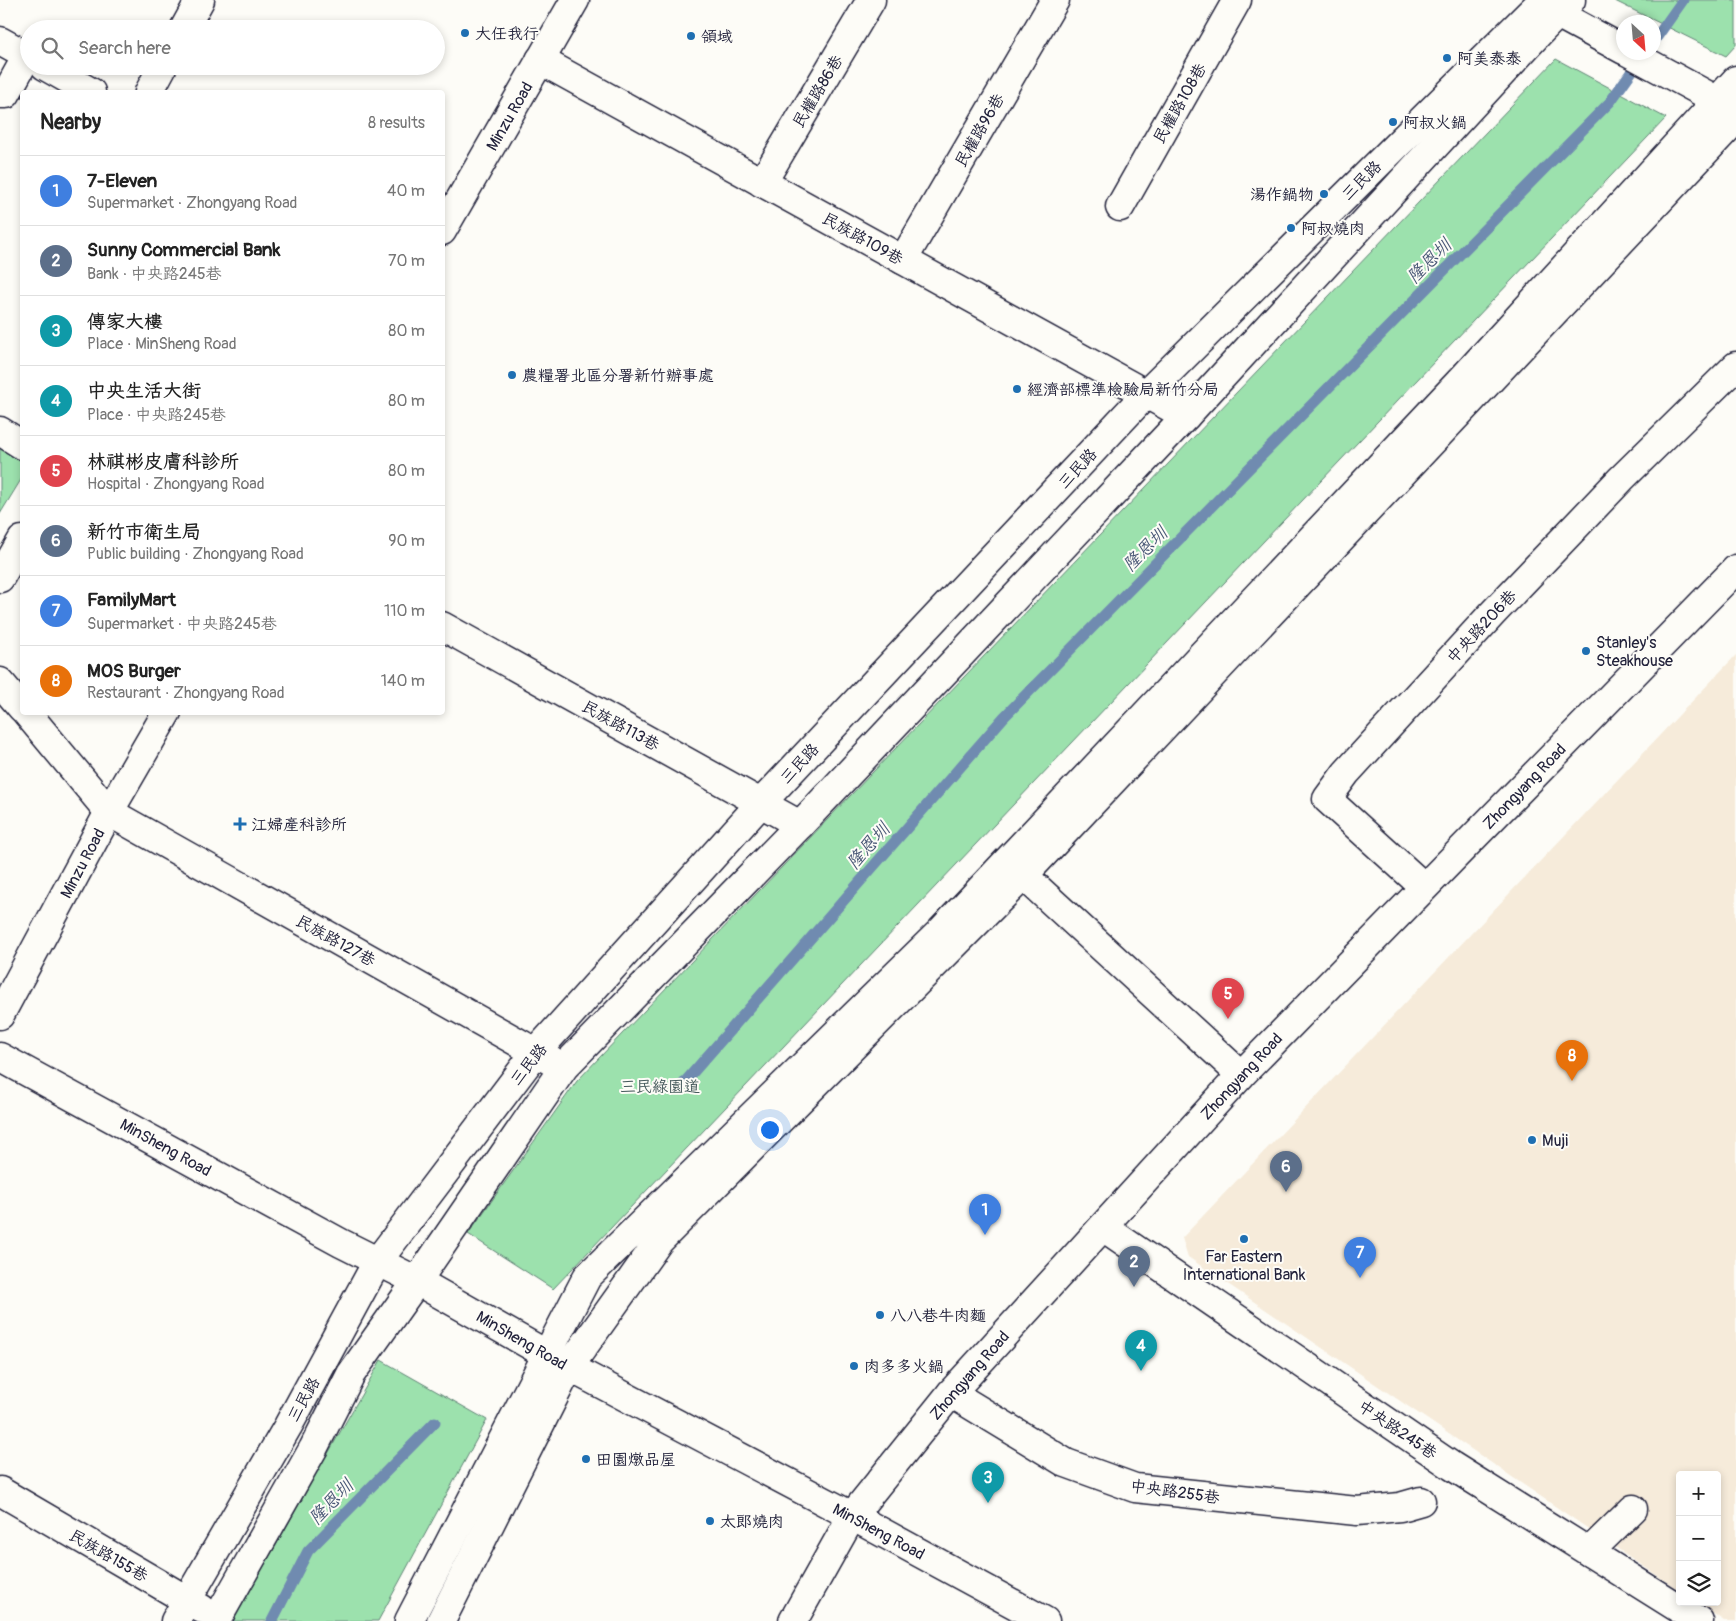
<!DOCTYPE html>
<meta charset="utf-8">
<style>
:root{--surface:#fff;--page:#f2f2f2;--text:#222;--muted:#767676;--line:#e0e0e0;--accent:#b45309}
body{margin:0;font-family:Pangolin,"LXGW WenKai TC",sans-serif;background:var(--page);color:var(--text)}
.controls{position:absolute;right:15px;bottom:15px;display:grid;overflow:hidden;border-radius:5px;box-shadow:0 2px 8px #0003}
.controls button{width:45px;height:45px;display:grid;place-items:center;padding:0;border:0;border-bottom:1px solid var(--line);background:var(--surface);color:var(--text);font:25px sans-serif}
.compass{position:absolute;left:1616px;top:15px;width:45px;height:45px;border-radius:50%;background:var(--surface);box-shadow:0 2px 8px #0003;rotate:154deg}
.you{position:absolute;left:769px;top:1129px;width:18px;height:18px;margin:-12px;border:4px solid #fff;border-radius:50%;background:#1a73e8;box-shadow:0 0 0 8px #1a73e833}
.badge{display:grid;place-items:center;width:32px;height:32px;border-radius:50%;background:var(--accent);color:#fff;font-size:16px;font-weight:700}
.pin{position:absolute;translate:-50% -41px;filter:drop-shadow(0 1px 2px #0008)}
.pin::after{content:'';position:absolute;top:26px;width:18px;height:15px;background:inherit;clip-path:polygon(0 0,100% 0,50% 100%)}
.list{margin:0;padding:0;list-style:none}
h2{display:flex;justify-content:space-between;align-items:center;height:65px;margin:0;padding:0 20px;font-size:21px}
h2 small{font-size:16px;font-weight:400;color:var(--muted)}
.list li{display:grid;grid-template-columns:32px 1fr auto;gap:15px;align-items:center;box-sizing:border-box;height:70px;padding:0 20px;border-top:1px solid var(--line)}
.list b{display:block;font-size:19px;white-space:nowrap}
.list p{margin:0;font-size:16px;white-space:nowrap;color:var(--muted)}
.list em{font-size:16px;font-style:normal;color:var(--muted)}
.icon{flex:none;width:28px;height:28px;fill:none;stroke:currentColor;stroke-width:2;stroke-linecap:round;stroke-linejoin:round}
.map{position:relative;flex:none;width:1736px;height:1621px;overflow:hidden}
.search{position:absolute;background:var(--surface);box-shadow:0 2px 8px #0003;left:20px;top:20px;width:425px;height:55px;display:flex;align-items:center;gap:12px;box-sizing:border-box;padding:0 18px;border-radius:28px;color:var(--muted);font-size:19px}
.panel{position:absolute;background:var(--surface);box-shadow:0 2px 8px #0003;left:20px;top:90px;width:425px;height:625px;border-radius:5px}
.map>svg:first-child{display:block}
.built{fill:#f6ebda}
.green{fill:#9ce1ad;stroke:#5f8274}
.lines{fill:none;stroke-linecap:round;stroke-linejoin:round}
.stream{stroke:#6f8bb0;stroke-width:11}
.minor-casing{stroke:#22223b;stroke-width:31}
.minor{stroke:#fdfcf7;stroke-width:28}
.poi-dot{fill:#1f6fb2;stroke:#fdfcf7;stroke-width:2}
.labels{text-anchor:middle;stroke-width:4;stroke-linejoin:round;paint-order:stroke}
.poi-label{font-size:16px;fill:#22223b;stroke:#fdfcf7;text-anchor:start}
.street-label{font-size:16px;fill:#22223b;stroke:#fdfcf7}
.park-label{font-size:16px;fill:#475b5d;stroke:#fdfcf7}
.water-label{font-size:18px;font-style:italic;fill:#495776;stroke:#fdfcf7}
</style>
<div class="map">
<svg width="1736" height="1621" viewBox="0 0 1736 1621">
<rect width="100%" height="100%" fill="#fdfcf7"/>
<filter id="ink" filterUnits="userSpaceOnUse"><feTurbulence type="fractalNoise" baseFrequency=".02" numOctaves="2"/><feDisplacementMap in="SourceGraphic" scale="10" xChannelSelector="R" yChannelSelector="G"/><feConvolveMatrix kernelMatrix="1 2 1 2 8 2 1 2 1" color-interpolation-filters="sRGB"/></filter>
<g filter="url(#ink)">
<!-- built -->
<path class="built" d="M1736 655V1621H1724L1696 1602H1717V1475H1680V1591L1188 1257 1182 1238Z"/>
<!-- green -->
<g class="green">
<path d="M1613 0H1736V45L1726 56Z"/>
<path d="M1556 59 1666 118 553 1289 468 1234 577 1081Z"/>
<path d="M0 444 22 456V478L0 514Z"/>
<path d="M381 1360 487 1420 378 1621H233Z"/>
</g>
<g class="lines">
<!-- stream -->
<g class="stream">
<path d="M1654 41 1683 0"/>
<path d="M683 1084 1004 717 1610 102 1642 57"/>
<path d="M272 1621 308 1551 435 1422"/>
</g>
<defs>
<g id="minor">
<path d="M1541 5 1624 50"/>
<path d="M184 29 200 0"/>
<path d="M0 41 29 57"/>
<path d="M1628 52 1733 109"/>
<path d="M540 60 1186 416"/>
<path d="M45 66 91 92"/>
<path d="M149 92 163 66"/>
<path d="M0 94H6L27 56"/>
<path d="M762 183 871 0"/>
<path d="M1120 207 1237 0"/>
<path d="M442 231 575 0"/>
<path d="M903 260 1055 0"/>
<path d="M0 431 22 445"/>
<path d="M0 578 22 540"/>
<path d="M442 626 800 825"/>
<path d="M0 682 22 708"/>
<path d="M26 712 109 812 551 1061"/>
<path d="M1010 863 1241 1075"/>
<path d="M1424 887 1327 799 1346 773 1492 614 1621 479 1736 366"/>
<path d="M0 1015 109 812 167 712"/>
<path d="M0 1057 341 1243 417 1281 569 1367 852 1516 1045 1621"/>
<path d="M1103 1227 1452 1466 1699 1621"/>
<path d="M951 1393 1066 1463 1135 1488 1357 1511 1400 1507 1421 1501"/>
<path d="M0 1491 202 1609"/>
<path d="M1589 1552 1633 1509"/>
<path d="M175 1621 288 1426 377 1262 536 1052 761 803 1146 394 1543 0"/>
<path d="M216 1621 313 1449 351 1374 417 1281 564 1067 800 825 1186 416 1538 34 1571 0"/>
<path d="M409 1621 587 1277 941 931 1463 378 1736 80"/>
<path d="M441 1621 569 1367 659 1241 1023 876 1736 119"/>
<path d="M793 1621 852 1516 951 1393 1241 1075 1736 569"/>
</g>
</defs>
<!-- minor casing -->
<use href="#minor" class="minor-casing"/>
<!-- minor -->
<use href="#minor" class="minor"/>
</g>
</g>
<!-- markers -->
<g class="poi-dot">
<circle cx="465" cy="33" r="5"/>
<circle cx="691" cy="36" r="5"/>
<circle cx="1447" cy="58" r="5"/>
<circle cx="1393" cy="122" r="5"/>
<circle cx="1324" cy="194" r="5"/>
<circle cx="1291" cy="228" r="5"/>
<circle cx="512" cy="375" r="5"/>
<circle cx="1017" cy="389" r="5"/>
<circle cx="1586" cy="651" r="5"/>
<path d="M237.5 816.5h5v5h5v5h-5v5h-5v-5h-5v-5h5z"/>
<circle cx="1532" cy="1140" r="5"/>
<circle cx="1244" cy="1239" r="5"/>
<circle cx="880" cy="1315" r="5"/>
<circle cx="854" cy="1366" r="5"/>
<circle cx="586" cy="1459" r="5"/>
<circle cx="710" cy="1521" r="5"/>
</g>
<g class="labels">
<!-- poi labels -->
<g class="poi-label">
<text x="475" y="39">大任我行</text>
<text x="701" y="42">領域</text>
<text x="1457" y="64">阿美泰泰</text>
<text x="1403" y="128">阿叔火鍋</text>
<text x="1314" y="200" text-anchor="end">湯作鍋物</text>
<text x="1301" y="234">阿叔燒肉</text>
<text x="522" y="381">農糧署北區分署新竹辦事處</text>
<text x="1027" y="395">經濟部標準檢驗局新竹分局</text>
<text x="1596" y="648">Stanley's<tspan x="1596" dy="18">Steakhouse</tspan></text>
<text x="251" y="830">江婦產科診所</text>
<text x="1542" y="1146">Muji</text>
<text x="1244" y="1262" text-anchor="middle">Far Eastern<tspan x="1244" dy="18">International Bank</tspan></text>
<text x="890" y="1321">八八巷牛肉麵</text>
<text x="864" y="1372">肉多多火鍋</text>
<text x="596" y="1465">田園燉品屋</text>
<text x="720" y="1527">太郎燒肉</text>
</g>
<!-- street labels -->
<g class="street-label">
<text transform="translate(817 91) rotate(-59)" y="6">民權路86巷</text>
<text transform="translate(1179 103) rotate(-60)" y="6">民權路108巷</text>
<text transform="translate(509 116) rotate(-60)" y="6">Minzu Road</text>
<text transform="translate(979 130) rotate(-60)" y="6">民權路96巷</text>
<text transform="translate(1361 180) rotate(-45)" y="6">三民路</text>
<text transform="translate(863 238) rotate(29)" y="6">民族路109巷</text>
<text transform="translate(1077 468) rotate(-47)" y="6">三民路</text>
<text transform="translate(1481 626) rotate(-47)" y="6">中央路206巷</text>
<text transform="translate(621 725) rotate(29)" y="6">民族路113巷</text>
<text transform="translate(799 763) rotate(-47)" y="6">三民路</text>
<text transform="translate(1524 786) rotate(-46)" y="6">Zhongyang Road</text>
<text transform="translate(82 863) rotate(-62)" y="6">Minzu Road</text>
<text transform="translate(336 940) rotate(29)" y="6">民族路127巷</text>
<text transform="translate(528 1064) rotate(-52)" y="6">三民路</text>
<text transform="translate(1241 1076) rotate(-47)" y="6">Zhongyang Road</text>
<text transform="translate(166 1147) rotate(29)" y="6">MinSheng Road</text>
<text transform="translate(522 1340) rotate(30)" y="6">MinSheng Road</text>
<text transform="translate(969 1375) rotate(-49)" y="6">Zhongyang Road</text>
<text transform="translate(303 1399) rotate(-61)" y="6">三民路</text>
<text transform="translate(1398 1429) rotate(34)" y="6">中央路245巷</text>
<text transform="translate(1175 1491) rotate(8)" y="6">中央路255巷</text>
<text transform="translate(879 1531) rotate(28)" y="6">MinSheng Road</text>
<text transform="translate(109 1555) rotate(30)" y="6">民族路155巷</text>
</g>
<!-- park labels -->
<g class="park-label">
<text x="660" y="1092">三民綠園道</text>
</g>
<!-- water labels -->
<g class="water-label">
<text transform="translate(1429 261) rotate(-45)" y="6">隆恩圳</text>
<text transform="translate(1145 549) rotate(-45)" y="6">隆恩圳</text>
<text transform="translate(868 846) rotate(-49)" y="6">隆恩圳</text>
<text transform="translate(331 1502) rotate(-46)" y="6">隆恩圳</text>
</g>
</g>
</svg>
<div class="controls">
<button>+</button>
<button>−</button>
<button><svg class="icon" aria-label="layers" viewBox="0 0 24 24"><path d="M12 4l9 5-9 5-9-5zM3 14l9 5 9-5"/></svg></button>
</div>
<svg class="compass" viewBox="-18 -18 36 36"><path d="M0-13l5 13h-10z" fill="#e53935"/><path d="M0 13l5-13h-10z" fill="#767676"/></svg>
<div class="you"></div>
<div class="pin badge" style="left:985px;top:1235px;background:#3f7fe0">1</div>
<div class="pin badge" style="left:1134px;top:1287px;background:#5c6f8a">2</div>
<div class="pin badge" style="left:988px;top:1503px;background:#0f9aa8">3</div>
<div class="pin badge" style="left:1141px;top:1371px;background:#0f9aa8">4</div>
<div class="pin badge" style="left:1228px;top:1019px;background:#e0444e">5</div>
<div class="pin badge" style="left:1286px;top:1192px;background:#5c6f8a">6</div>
<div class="pin badge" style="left:1360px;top:1278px;background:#3f7fe0">7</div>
<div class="pin badge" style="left:1572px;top:1081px;background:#e8710a">8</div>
<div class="search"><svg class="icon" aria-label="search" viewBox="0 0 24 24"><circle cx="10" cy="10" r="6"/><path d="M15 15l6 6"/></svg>Search here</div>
<section class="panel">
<h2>Nearby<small>8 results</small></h2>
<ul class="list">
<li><span class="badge" style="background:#3f7fe0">1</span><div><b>7-Eleven</b><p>Supermarket · Zhongyang Road</p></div><em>40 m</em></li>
<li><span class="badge" style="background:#5c6f8a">2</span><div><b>Sunny Commercial Bank</b><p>Bank · 中央路245巷</p></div><em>70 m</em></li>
<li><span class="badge" style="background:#0f9aa8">3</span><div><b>傳家大樓</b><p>Place · MinSheng Road</p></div><em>80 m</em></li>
<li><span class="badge" style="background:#0f9aa8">4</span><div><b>中央生活大街</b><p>Place · 中央路245巷</p></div><em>80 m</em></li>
<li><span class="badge" style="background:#e0444e">5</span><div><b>林祺彬皮膚科診所</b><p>Hospital · Zhongyang Road</p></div><em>80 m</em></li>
<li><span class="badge" style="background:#5c6f8a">6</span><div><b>新竹市衛生局</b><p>Public building · Zhongyang Road</p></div><em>90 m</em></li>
<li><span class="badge" style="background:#3f7fe0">7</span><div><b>FamilyMart</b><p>Supermarket · 中央路245巷</p></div><em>110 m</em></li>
<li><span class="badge" style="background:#e8710a">8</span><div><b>MOS Burger</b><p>Restaurant · Zhongyang Road</p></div><em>140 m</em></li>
</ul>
</section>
</div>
